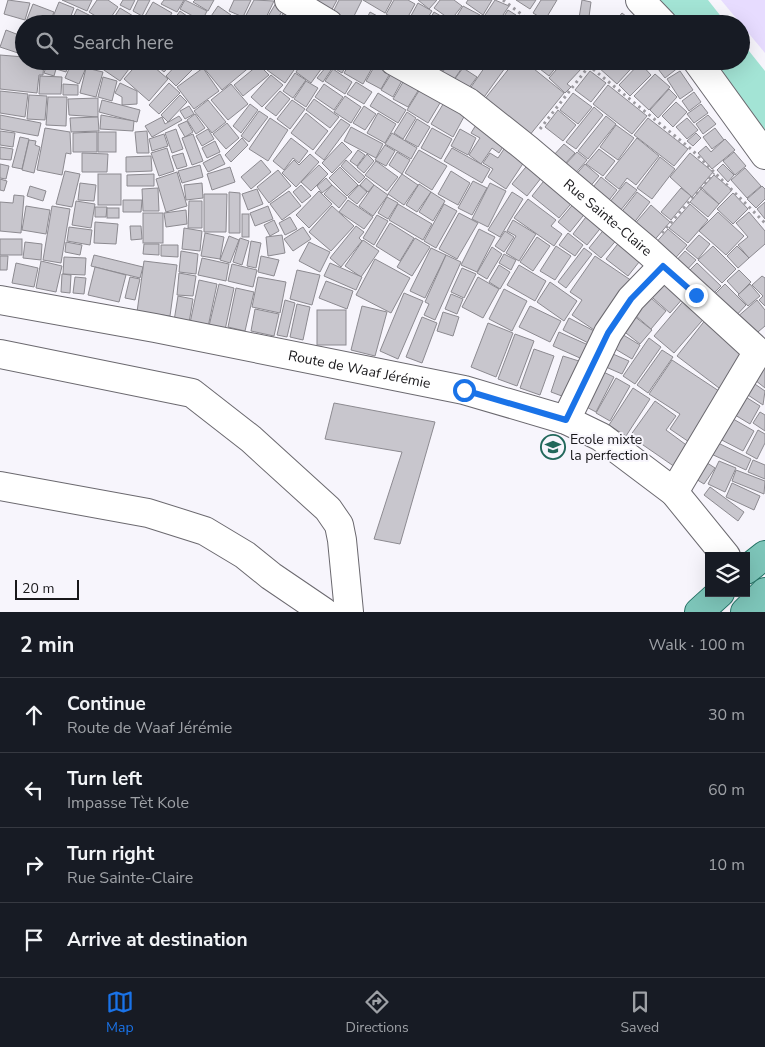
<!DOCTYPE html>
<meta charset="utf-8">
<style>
:root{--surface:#171b24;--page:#242831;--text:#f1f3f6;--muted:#9ea1a6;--line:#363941;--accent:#1a73e8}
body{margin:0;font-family:"Nunito Sans",sans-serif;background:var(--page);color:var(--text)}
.controls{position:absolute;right:15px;bottom:15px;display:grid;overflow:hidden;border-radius:0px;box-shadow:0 5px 20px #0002}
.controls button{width:45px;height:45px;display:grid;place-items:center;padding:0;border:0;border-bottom:1px solid var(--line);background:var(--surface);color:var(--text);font:25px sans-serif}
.scale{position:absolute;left:15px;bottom:12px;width:64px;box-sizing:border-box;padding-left:5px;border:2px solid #19181b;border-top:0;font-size:14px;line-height:18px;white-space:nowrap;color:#19181b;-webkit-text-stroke:4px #f7f5fc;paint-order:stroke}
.stop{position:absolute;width:15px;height:15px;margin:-11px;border:4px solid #1a73e8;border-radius:50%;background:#fff}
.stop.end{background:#1a73e8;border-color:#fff;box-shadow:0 1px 5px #0008}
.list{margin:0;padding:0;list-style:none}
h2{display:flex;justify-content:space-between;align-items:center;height:65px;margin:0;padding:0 20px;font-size:21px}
h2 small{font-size:16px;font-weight:400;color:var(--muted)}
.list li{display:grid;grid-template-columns:32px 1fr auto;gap:15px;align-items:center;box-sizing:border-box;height:75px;padding:0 20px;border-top:1px solid var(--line)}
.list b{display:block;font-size:19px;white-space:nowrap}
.list p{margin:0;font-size:16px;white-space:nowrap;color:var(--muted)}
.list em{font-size:16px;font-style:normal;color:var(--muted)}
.icon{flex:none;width:28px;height:28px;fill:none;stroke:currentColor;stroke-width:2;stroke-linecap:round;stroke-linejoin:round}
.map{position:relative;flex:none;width:765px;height:612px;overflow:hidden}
.search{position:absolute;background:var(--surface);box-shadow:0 5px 20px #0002;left:15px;right:15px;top:15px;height:55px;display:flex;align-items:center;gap:12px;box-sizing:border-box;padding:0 18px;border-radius:28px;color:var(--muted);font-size:19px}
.sheet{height:365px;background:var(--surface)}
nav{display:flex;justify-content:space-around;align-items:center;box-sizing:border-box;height:70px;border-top:1px solid var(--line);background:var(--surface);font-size:14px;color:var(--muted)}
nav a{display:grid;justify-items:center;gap:2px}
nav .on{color:var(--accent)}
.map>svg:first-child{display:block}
.green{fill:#e7dcff}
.water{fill:#a3e4d5}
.building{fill:#c8c6cd;stroke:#8c8a90}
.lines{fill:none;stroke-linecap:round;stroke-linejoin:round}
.minor-casing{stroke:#6b696f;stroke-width:30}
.major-casing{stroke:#227063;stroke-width:30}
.path{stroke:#9d9ba1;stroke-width:3;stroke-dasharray:2.5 4;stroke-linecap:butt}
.minor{stroke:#fff;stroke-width:28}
.major{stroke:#7dc5b9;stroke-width:28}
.route{stroke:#1a73e8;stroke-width:6}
.labels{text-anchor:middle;stroke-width:4;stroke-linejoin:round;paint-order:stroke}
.street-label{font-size:14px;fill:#19181b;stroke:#f7f5fc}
.poi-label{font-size:14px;fill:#19181b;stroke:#f7f5fc;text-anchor:start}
</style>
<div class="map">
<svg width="765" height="612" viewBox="0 0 765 612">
<rect width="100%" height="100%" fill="#f7f5fc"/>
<!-- green -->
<path class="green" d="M721 0H765V53Z"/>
<!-- water -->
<g class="water">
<path d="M656 0H708L727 24H675Z"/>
<path d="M741 41 765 71V139L706 61H741Z"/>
</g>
<!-- building -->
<g class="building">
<path d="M8 0 30 3 25 20 4 14Z"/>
<path d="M62 0H92L87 11Z"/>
<path d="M97 0H108L118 7 107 23 89 12Z"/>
<path d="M123 0H135L130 10 120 5Z"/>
<path d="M138 0H150L142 16 133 11Z"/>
<path d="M164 0H184L177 12 161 4Z"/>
<path d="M185 0 207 11 202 21 180 9Z"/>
<path d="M195 0H214L208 11 193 2Z"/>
<path d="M234 0H251L243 17 229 11Z"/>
<path d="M254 0 274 1 263 24H254L244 19Z"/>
<path d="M314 0H337L330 13Z"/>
<path d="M339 0H362L350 24 331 16Z"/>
<path d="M363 0H392L385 13Z"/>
<path d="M394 0H408L415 4 404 24 386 14Z"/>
<path d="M418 0H437L429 9Z"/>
<path d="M440 0H454L462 6 451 20 434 8Z"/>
<path d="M468 0H492L483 15 466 3Z"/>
<path d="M495 0 509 6 497 24H479Z"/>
<path d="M516 0H536L530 9Z"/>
<path d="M541 0H557L545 20 533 13Z"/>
<path d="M582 0 591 2 588 24H578Z"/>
<path d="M59 2 74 8 68 24H50Z"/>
<path d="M153 2 172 13 165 24H156L145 16Z"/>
<path d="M276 3 284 8 275 23 267 18Z"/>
<path d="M418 3 432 11 424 24H408L407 23Z"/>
<path d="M33 4 54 12 49 24H25Z"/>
<path d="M218 6 231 15 224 24H210L207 22Z"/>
<path d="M463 6 480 15 475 24H452Z"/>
<path d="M120 8 143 22 142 24H110Z"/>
<path d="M286 8 297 15 292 24H277Z"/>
<path d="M77 9 97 19 94 24H70Z"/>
<path d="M508 10 516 15 511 24H499Z"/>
<path d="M180 11 198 24H171Z"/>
<path d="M370 12 392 24H364Z"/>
<path d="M434 12 451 22 450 24H427Z"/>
<path d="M622 13 636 24H613Z"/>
<path d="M234 15 245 24H227Z"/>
<path d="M6 30 24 37V55L0 47Z"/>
<path d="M0 55 24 57V61H44L43 75H39L37 93 0 89Z"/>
<path d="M48 61H69L66 72 56 69 54 76 44 73Z"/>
<path d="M106 61H135L120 81 101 68Z"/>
<path d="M140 61H147L168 79 149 101 124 79Z"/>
<path d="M151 61H174L164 72Z"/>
<path d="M180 61 200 62 176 86 166 76Z"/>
<path d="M211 61H232L234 64 238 61H257L222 90 203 67Z"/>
<path d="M263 61 269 66 264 70 269 75 243 96 234 85Z"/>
<path d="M274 61H282L294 70 285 83 267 70Z"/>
<path d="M285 61H302L296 69Z"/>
<path d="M303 61H327L311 83 296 72Z"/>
<path d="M338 61 347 64 342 73 334 68Z"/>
<path d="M351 61H376L363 84 344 73Z"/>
<path d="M431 61H448L439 76 426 68Z"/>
<path d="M450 61 466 62 453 81 442 73Z"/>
<path d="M489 61H510L482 100 469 90Z"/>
<path d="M515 61H524L564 93 529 136 484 100Z"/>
<path d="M546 61H561L549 76 540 69Z"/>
<path d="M564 61H574L582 68 567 84 571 87 565 93 549 78Z"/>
<path d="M604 61H638L617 84 598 67Z"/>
<path d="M652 61H674L679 67 665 78Z"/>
<path d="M377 62 392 70 381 89 366 81Z"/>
<path d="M640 63 651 75 630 96 619 85Z"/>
<path d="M71 64 85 70 79 84 65 78Z"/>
<path d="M326 67 331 70 323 82 317 78Z"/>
<path d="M86 68 103 72 96 97 80 93Z"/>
<path d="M203 68 219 91 194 109 177 87Z"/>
<path d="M463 68 477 77 468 89 454 80Z"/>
<path d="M333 69 352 82 345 94 325 81Z"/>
<path d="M393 71 404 77 393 97 381 90Z"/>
<path d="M590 71 606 83 591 102 575 90Z"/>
<path d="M680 71 693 90 680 99 667 79Z"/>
<path d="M295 73 306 80 293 98 283 91Z"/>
<path d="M655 74 670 87 649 110 634 96Z"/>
<path d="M271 75 283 85 262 107 251 97Z"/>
<path d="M40 76 62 77 61 94H39Z"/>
<path d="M103 77 117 81 112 101 98 97Z"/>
<path d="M406 77 421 86 408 107 393 99Z"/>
<path d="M306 81 318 88 306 107 294 99Z"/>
<path d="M356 82 372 92 364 104 347 94Z"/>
<path d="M120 83 137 91V104L122 105V97L115 93Z"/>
<path d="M169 83 180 93 159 114 149 105Z"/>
<path d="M63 84 78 85V95H63Z"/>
<path d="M231 84 248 104 228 120 211 100Z"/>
<path d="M324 84 343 97 334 110 315 97Z"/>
<path d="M608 85 647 116 632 134 593 104Z"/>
<path d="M422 86 443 98 428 123 407 110Z"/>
<path d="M669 89 677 97 658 118 650 110Z"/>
<path d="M0 91 28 94 25 117 0 113Z"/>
<path d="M280 91 290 99 276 116 265 108Z"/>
<path d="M694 92 701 102 689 111 682 101Z"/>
<path d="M378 93 406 110 398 123 370 106Z"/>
<path d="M573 93 592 107 578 124 560 110Z"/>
<path d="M29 95 47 96 45 120 27 119Z"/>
<path d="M180 95 187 102 168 122 161 115Z"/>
<path d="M345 96 361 107 351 123 334 112Z"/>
<path d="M48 97H67L66 126 46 125Z"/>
<path d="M98 98V117L69 115 68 99Z"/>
<path d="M314 99 339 117 330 128 306 110Z"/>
<path d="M102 100 140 110 137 122 99 112Z"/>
<path d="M208 100 226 122 212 133 194 111Z"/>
<path d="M292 100 305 109 290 129 277 119Z"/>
<path d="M445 101 466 113 453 137 431 124Z"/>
<path d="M676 102 687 112 673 127 662 116Z"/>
<path d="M250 104 258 110 241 133 233 126Z"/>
<path d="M701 104 708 113 694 123 687 114Z"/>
<path d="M189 106 194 114 185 119 180 111Z"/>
<path d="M364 106 376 114 365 130 353 123Z"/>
<path d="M594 107 603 115 576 149 566 142Z"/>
<path d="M558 110 576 125 563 141 545 127Z"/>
<path d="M259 111 268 117 249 142 241 136Z"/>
<path d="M407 112 416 118 403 139 394 133Z"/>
<path d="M306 113 328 131 313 150 291 133Z"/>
<path d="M378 113 396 124 385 143 367 133Z"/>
<path d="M195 114 205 128 196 134 187 120Z"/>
<path d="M0 115 41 123 38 136 0 129Z"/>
<path d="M101 115 134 121 133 131 100 129Z"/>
<path d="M708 115 716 124 703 134 696 124Z"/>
<path d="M179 116 182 120 152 137 145 126 162 117 165 124Z"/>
<path d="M606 116 616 124 588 159 578 151Z"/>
<path d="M98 117 99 131 71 132 70 118Z"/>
<path d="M270 118 288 130 268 161 249 149Z"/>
<path d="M648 118 688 149 674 166 634 135Z"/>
<path d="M687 118 698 130 687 139 676 127Z"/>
<path d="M341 119 350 125 324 160 315 153Z"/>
<path d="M417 119 430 127 418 147 405 140Z"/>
<path d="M479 120 508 139 499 153 492 148 481 164 469 155 480 138 471 133Z"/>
<path d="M187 121 193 132 185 137 178 125Z"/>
<path d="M227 123 239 138 226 149 213 134Z"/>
<path d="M616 125 634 138 618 160 600 147Z"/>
<path d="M351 127 383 144 376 158 344 141Z"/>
<path d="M45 128 70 132 71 154 66 153 62 175 37 170Z"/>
<path d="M432 128 452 139 441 159 421 148Z"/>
<path d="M715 128 724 140 712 149 703 137Z"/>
<path d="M176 129 183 149 172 153 165 133Z"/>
<path d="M208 129 214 139 202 146 196 136Z"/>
<path d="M460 129 476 138 468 155 451 146Z"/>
<path d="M0 131 15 133 13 147 0 145Z"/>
<path d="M147 131 149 153H137L135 132Z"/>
<path d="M97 132V152H73V133Z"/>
<rect x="98" y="132" width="18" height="20"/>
<path d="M392 133 417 148 411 159 385 144Z"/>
<path d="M696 133 701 138 693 146 687 141Z"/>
<path d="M164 134 168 146 152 151 149 139Z"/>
<path d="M193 134 203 161 192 165 182 138Z"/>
<path d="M20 137 29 139 22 169 12 167Z"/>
<path d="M242 138 248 145 231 162 225 155Z"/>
<path d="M291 138 308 151 299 163 293 158 284 170 273 161Z"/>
<path d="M637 138 659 156 636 185 627 178 619 189 605 178Z"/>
<path d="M725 139 735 150 712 169 698 153 706 146 711 152Z"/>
<path d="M29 140 36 141 35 145 40 147 34 173 22 170Z"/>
<path d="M215 141 220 152 207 158 202 148Z"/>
<path d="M342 142 352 152 332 173 322 163Z"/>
<path d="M508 143 528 156 506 189 488 177 493 169 483 163 490 153 498 158Z"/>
<path d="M564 144 575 153 563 166 552 157Z"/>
<path d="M385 145 395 151 386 166 375 160Z"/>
<path d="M0 147 13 149 11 160 0 159Z"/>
<path d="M167 148 174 171 159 176 151 153Z"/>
<path d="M452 148 490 169 482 183 444 161Z"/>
<path d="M599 149 615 161 603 176 586 164Z"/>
<path d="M358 150 365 155 357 166 350 161Z"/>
<path d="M419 150 447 166 432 190 405 173Z"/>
<path d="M397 152 410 160 402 174 389 165Z"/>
<path d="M577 152 587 160 573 176 563 167Z"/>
<path d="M734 152 746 166 735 175 723 161Z"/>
<path d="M82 153 108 154 107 172H82Z"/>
<path d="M183 153 187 166 177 169 172 156Z"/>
<path d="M690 153 713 172 692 197 670 177Z"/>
<path d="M220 154 225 164 208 172 203 163Z"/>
<path d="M310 154 319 162 296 187 282 173 294 160 299 165Z"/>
<path d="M367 154 374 161 364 173 357 167Z"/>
<path d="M151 156 152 171 126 172V157Z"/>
<path d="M660 157 675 169 652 199 637 188Z"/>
<path d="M261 160 271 172 251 189 241 177Z"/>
<path d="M346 160 365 177 359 183 341 166Z"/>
<path d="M376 161 398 177 387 191 365 175Z"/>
<path d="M530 162 545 173 527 196 512 184Z"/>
<path d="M0 164 9 166 6 179 0 178Z"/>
<path d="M585 164 599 176 588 189 574 177Z"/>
<path d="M723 164 734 175 728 182 717 170Z"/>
<path d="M200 165 203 177 182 183 178 171Z"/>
<path d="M319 165 328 174 311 191 301 182Z"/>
<path d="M230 167 235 182 212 190 207 174Z"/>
<path d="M340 167 358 185 347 196 329 178Z"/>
<path d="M745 168 761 186 747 198 731 180Z"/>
<path d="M278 170 291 186 269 203 257 187Z"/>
<path d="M65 171 80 174 72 207 56 204Z"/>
<path d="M451 171 470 183 458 205 438 194Z"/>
<path d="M177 172 187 206 166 212 156 179Z"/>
<rect x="98" y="174" width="23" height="31"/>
<path d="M154 174V186H127V175Z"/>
<path d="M402 174 418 185 404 205 388 194Z"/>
<path d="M714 175 732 190 719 204 702 188Z"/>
<path d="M547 177 575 199 559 218 532 196Z"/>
<path d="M601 177 617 190 606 204 590 191Z"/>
<path d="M326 178 332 185 322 193 317 186Z"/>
<path d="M366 178 374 185 368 192 360 185Z"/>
<path d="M0 179 7 181 4 191 0 190Z"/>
<path d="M473 181 487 188 472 215 458 208Z"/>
<path d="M626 182 637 190 620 211 609 203Z"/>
<path d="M80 183 96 185 94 201 78 200Z"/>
<path d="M202 183 203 198 186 200 184 185Z"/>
<path d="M490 183 506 191 488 227 472 219Z"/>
<path d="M419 184 431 192 417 212 406 205Z"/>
<path d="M301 185 311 196 302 203 293 192Z"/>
<path d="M332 185 347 198 339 208 324 194Z"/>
<path d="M359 185 367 192 357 204 348 197Z"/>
<path d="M374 185 388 195 373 216 359 206Z"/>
<path d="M30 186 46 191 43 201 27 196Z"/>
<path d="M762 186 765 189V199L756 208 747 199Z"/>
<path d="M158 188 159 211H143L142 189Z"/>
<path d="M681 188 691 196 671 220 661 212Z"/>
<path d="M257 189 263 204 248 210 242 194Z"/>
<path d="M701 189 719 204 708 217 690 202Z"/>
<path d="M289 191 301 206 282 220 270 204Z"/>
<path d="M319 191 332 204 309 228 296 215Z"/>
<path d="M229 192 240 193V233H229Z"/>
<path d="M431 192 445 201 433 221 419 212Z"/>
<path d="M512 192 523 199 500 237 488 230Z"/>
<path d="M637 192 650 202 633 224 620 214Z"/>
<path d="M733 193 748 209 733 224 717 209Z"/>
<path d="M204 194H227L226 232H204Z"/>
<path d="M14 195 24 196 21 233 0 231V202L13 203Z"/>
<path d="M387 197 398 203 388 219 378 213Z"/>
<path d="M528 199 556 220 551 226 562 234 554 246 514 218Z"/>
<path d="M123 200H142L141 212H123Z"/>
<path d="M348 200 373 217 364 229 339 212Z"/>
<path d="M76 201 95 204 91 228 72 225Z"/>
<path d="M189 201H202V228H188Z"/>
<path d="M575 202 587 211 570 232 558 222Z"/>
<path d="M765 202V219L757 209Z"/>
<path d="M398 204 432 224 423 240 389 220Z"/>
<path d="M444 204 457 211 436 248 424 241Z"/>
<path d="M690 204 708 220 688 243 669 228Z"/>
<path d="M651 205 670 222 651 244 632 227Z"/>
<path d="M26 206 50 210 46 234 22 230Z"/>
<path d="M52 206 70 209 61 263 43 260Z"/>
<path d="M268 206 273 219 255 226 250 213Z"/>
<path d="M332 206 354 226 331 251 309 232Z"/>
<path d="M95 207H107L106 217H95Z"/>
<rect x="107" y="208" width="12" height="10"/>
<path d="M186 210 187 224 166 227 164 213Z"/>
<path d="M718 212 744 236 726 255 699 231Z"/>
<path d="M749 212 765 231V244L749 258 738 245 748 237 736 223Z"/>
<rect x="143" y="213" width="20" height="30"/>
<path d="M459 213 478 223 457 259 439 249Z"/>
<path d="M589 213 603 225 587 245 573 234Z"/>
<rect x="242" y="214" width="7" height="23"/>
<path d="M377 215 388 221 374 245 363 238Z"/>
<path d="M290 217 297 229 285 235 279 223Z"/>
<path d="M274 220 279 231 270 236 264 225Z"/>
<path d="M513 220 536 234 519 261 506 253 516 236 507 231Z"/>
<path d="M95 222 118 224 116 244 94 243Z"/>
<path d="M390 223 414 238 400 261 376 246Z"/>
<path d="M130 226H141L142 239 131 240Z"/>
<path d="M356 226 364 232 359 238 362 241 341 267 330 258Z"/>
<path d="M69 227 92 230 90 245 67 241Z"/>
<path d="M303 227 311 239 293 251 284 239Z"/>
<path d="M606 227 619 237 601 258 589 248Z"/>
<path d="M184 228 202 231 200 251 182 249Z"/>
<path d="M479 229 495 237 477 272 461 265Z"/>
<path d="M668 229 687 245 671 263 653 246Z"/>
<path d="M505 231 514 237 504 252 495 246Z"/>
<path d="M205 233 224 237 220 259 201 256Z"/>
<path d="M568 233 583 245 575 256 559 245Z"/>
<path d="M282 235 285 253 268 256 266 237Z"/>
<path d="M699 235 710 244 698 259 686 249Z"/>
<path d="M229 236 239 240 230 263 220 260Z"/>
<path d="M537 237 550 246 533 271 520 262Z"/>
<path d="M240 238 249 241 242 265 233 262Z"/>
<path d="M415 238 430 247 412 276 397 267Z"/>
<rect x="0" y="239" width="22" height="16"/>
<path d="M363 240 379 251 361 277 345 266Z"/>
<path d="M621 240 643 257 628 276 606 259Z"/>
<path d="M251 241 261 243 256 268 247 266Z"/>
<path d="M25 242 42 244 41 260 23 258Z"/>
<path d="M66 242 82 245 80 255 65 252Z"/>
<path d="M309 242 330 252 320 272 299 261Z"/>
<path d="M144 244H159V255L143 254Z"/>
<path d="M161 245H178V257L161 256Z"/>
<path d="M556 246 571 256 555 280 540 271Z"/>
<path d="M713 246 736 269 722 283 698 260Z"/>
<path d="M737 246 749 258 738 268 727 256Z"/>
<path d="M492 247 502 254 487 279 477 273Z"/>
<path d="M431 248 446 255 425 298 410 291Z"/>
<path d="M584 248 592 254 566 288 558 282Z"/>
<path d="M181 251 198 254 196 274 179 272Z"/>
<path d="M685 251 696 260 684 273 673 264Z"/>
<path d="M504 254 516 260 511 270 499 263Z"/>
<path d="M94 255 143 267 140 278 91 266Z"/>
<path d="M446 255 461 262 435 320 424 315 429 304 425 302Z"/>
<path d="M0 256H8L7 270H0Z"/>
<path d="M261 256 279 260 274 276 258 272Z"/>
<path d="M595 256 638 285 603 336 572 315 582 300 570 292Z"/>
<path d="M64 257 86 258 85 275 63 274Z"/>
<path d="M202 258 229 264 226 281 198 275Z"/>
<path d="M375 259 410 278 391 313 356 295Z"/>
<path d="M41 261 62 266 56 292 36 288Z"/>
<path d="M144 261 177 265 170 316 137 312Z"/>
<path d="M16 263 38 268 34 287 12 283Z"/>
<path d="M330 263 362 277 356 290 324 276Z"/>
<path d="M697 263 721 286 709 298 685 275Z"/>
<path d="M232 264 257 270 253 287 228 281Z"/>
<path d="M499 265 510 272 500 289 489 282Z"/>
<path d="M519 265 546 281 535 301 507 285Z"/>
<path d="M95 267 126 275 119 302 88 295Z"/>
<path d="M462 268 476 274 464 298 451 292Z"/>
<path d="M297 270 320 275 312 305 290 299Z"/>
<path d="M739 270 751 282 739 294 727 281Z"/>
<path d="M179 273 196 276 193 296 177 295Z"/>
<path d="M62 274 71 275 70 293 61 292Z"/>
<path d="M659 274 685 296 670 313 645 291Z"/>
<path d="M762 276 765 278V306L759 300 763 296 752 285Z"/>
<path d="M75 277 86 278 84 294 73 293Z"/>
<path d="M130 277 140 279 135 300 125 298Z"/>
<path d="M258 277 286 282 280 313 252 307Z"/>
<path d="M478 277 499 289 483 318 462 307Z"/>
<path d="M199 280 217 284 208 327 190 323Z"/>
<path d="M326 281 353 291 347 309 319 298Z"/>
<path d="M550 282 577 301 564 321 537 302Z"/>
<path d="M219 284 234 288 225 330 209 326Z"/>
<path d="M725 284 746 305 734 318 712 297Z"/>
<path d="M750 284 760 296 748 306 738 295Z"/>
<path d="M236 288 254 292 245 331 228 327Z"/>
<path d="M504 289 527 301 512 331 489 319Z"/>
<path d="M644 292 666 311 651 329 628 309Z"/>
<path d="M404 293 423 301 398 359 380 351Z"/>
<path d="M451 294 463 299 457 314 445 309Z"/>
<path d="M178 296 193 299 189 323 174 321Z"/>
<path d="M686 298 707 315 674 353 654 336Z"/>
<path d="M285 300 295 303 287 337 277 335Z"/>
<path d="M757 300 765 310V326L752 337 736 318Z"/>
<path d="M297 304 310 307 303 340 290 337Z"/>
<path d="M362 306 387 312 375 356 351 350Z"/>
<path d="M530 306 561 321 550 342 519 327Z"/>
<path d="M255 309 279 314 274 336 251 331Z"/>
<rect x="317" y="310" width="29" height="35"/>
<path d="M443 312 459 317 453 336 437 331Z"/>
<path d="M629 312 652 330 640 344 617 326Z"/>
<path d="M422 317 437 323 422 363 406 357Z"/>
<path d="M569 318 602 335 596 347 563 330Z"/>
<path d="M706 319 751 354 723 391 677 356Z"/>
<path d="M488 323 513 333 496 377 471 367Z"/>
<path d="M615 330 640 345 632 359 607 344Z"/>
<path d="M559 332 595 348 589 362 553 346Z"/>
<path d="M515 334 534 341 517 386 498 379Z"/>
<path d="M649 338 661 347 635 384 623 376Z"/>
<path d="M534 349 554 356 540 395 520 388Z"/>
<path d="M662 350 673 357 648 393 637 385Z"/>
<path d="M606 351 629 361 622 374 599 364Z"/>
<path d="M563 356 582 362 570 399 551 392Z"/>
<path d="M765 359V388L750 376Z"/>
<path d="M672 360 725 395 692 444 670 429 680 414 649 394Z"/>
<path d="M597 369 614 377 596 412 579 403Z"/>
<path d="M616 378 630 386 610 421 596 413Z"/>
<path d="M749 380 765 391 763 405 742 391Z"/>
<path d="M633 388 650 399 626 436 609 425Z"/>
<path d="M741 394 760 406 750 424 730 412Z"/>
<path d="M655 401 676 416 666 430 689 447 675 467 630 436Z"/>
<path d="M334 403 435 422 400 544 374 539 402 452 325 439Z"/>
<path d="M760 412 765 415V431L753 423Z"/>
<path d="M728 416 754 431 743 451 716 437Z"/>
<path d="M758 430 765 434V443L757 459 746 453Z"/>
<path d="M714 441 751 459 746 470 709 453Z"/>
<path d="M701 459 715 468 704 484 691 476Z"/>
<path d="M753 460 765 465V479L748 472Z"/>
<path d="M719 461 736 468 725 492 708 484Z"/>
<path d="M736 470 765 481 764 494 732 481Z"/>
<path d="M732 483 760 496 754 510 726 497Z"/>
<path d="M710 487 744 512 738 521 704 495Z"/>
</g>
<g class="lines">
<defs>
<g id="minor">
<path d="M289 0 329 24"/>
<path d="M640 0 663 24"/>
<path id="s1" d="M394 61 468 102 526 148 648 251 754 348V358L674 492"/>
<path d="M697 61 765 155"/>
<path id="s2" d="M0 300 155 328 464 390 566 420 601 437 674 492 726 556"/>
<path d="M0 354 192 393 251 439 328 509 339 525 342 540 349 612"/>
<path d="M566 420 608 333 631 299 663 266"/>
<path d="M0 486 148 513 205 531 245 555 271 576 324 612"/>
</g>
<g id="major">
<path d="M746 570 765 555"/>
<path d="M699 612 720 593"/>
<path d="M745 612 765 592"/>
</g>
</defs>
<!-- minor casing -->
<use href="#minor" class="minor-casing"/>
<!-- major casing -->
<use href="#major" class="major-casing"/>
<!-- path -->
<g class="path">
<path d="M503 0 534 24"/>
<path d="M583 61 691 149 765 223"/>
<path d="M540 129 589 66"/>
<path d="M662 233 714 173"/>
</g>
<!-- minor -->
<use href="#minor" class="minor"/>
<!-- major -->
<use href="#major" class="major"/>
</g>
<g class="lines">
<!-- route -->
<path class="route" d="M464 390 566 420 608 333 631 299 663 266 696 295"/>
</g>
<!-- icons -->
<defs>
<symbol id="school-ring" viewBox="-11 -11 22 22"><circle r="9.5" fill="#f7f5fc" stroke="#22685b" stroke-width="1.5"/><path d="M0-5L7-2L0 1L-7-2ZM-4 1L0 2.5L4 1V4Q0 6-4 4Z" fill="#22685b"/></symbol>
</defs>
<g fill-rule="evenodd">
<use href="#school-ring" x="539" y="433" width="28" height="28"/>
</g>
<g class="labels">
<!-- street labels -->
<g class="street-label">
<text dy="5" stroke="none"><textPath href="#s1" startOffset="266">Rue Sainte-Claire</textPath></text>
<text dy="5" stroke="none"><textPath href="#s2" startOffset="366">Route de Waaf Jérémie</textPath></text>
</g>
<!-- poi labels -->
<g class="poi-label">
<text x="570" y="444">Ecole mixte<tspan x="570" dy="16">la perfection</tspan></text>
</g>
</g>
</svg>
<div class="controls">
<button><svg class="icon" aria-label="layers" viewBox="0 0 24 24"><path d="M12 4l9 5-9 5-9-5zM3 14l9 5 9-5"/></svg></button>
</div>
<div class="scale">20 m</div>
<div class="stop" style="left:464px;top:390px"></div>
<div class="stop end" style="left:696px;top:295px"></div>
<div class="search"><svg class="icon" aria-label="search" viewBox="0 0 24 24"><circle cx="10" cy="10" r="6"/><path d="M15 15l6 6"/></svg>Search here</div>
</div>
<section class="sheet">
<h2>2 min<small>Walk · 100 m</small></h2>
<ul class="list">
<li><svg class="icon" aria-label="ahead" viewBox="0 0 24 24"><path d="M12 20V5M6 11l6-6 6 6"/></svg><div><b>Continue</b><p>Route de Waaf Jérémie</p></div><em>30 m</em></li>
<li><svg class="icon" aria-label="left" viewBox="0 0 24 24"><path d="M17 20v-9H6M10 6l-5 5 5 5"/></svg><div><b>Turn left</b><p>Impasse Tèt Kole</p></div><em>60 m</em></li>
<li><svg class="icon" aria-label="right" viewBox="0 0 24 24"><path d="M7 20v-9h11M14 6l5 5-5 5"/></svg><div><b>Turn right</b><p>Rue Sainte-Claire</p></div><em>10 m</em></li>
<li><svg class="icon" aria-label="arrive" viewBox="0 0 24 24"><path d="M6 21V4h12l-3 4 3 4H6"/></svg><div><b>Arrive at destination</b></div></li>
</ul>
</section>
<nav>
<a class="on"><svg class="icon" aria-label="map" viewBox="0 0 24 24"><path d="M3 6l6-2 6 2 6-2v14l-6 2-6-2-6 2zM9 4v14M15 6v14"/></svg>Map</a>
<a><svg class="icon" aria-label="directions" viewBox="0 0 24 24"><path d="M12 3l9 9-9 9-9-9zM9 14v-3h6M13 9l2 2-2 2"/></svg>Directions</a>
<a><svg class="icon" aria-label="saved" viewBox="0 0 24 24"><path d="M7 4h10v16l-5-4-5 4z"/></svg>Saved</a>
</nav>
